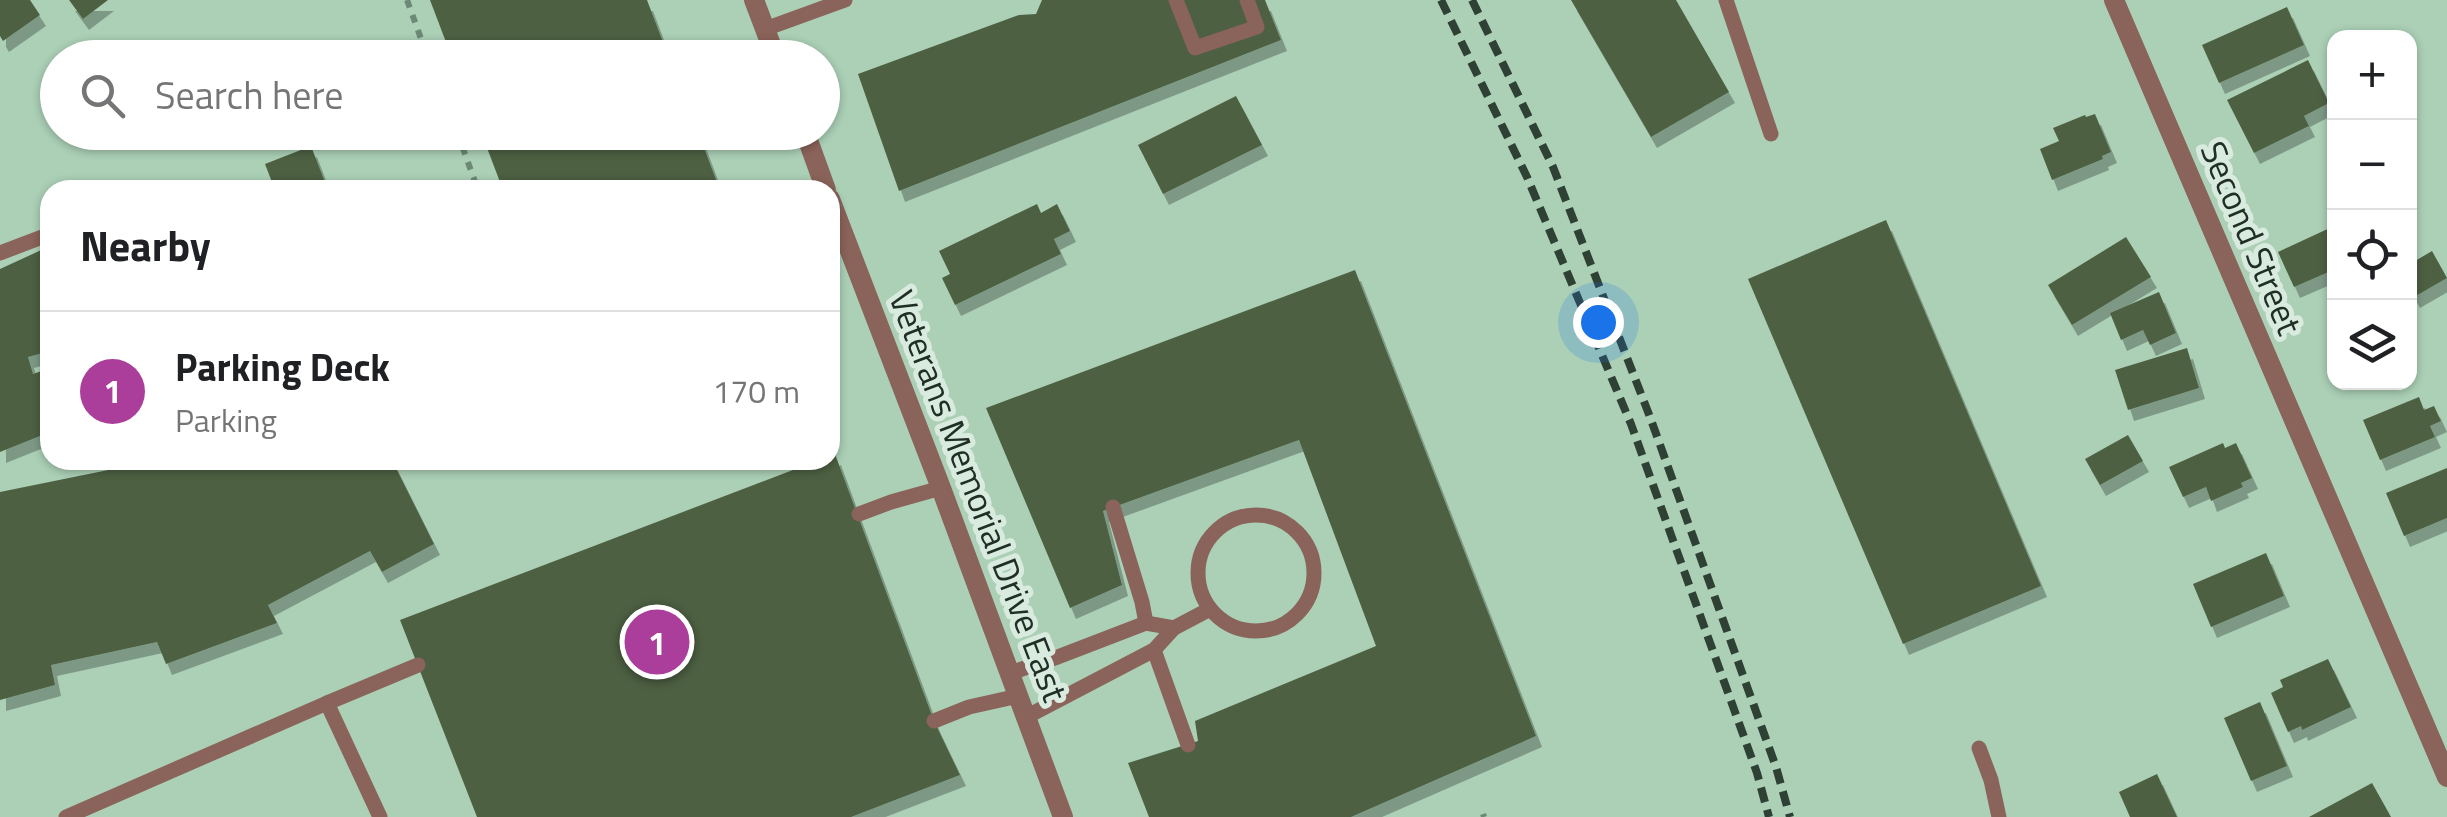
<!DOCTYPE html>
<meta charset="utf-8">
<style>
:root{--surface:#fff;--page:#f6f6f6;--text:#202124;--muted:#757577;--line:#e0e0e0;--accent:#ac3e9b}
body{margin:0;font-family:"Titillium Web",sans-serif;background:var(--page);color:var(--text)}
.controls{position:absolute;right:30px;top:30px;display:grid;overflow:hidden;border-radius:20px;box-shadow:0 2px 8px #0004}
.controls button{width:90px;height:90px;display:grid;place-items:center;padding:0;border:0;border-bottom:2px solid var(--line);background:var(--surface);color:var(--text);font:50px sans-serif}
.you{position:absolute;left:1598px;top:322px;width:35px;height:35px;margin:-25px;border:8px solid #fff;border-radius:50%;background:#1a73e8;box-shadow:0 0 0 15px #1a73e833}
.badge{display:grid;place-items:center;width:65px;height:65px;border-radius:50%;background:var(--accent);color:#fff;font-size:32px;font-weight:700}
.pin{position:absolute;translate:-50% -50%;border:5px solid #fff;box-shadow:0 2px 10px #0006}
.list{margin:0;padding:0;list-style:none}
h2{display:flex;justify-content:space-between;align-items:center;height:130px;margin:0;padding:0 40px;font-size:42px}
h2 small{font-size:32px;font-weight:400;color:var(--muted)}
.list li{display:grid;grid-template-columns:65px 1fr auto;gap:30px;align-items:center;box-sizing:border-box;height:160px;padding:0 40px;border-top:2px solid var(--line)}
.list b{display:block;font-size:38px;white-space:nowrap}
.list p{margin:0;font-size:32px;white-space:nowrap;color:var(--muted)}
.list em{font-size:32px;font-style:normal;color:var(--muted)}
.icon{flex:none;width:55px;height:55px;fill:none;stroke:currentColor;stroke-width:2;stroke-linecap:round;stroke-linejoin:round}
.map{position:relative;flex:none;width:2447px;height:817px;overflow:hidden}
.search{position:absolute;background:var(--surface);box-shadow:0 2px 8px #0004;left:40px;top:40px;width:800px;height:110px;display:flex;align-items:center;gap:25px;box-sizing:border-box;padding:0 35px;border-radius:55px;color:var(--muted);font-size:38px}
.panel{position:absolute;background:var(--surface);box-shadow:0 2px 8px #0004;left:40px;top:180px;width:800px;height:290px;border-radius:30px}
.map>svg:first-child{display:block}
.building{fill:#4e6143;filter:url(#shadow)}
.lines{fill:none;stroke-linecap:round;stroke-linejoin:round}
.path{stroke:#6d8976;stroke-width:6;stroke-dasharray:8 8;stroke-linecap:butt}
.service{stroke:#8a635a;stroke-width:15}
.minor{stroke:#8a635a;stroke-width:20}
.rail{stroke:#2f4035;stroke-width:8;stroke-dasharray:15 8;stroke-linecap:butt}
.labels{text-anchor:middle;stroke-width:10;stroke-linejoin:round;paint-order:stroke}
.street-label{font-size:35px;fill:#202f25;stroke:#d9ebde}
</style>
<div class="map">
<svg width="2447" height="817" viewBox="0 0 2447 817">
<defs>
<filter id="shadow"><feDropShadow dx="6" dy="11" stdDeviation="0" flood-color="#0004"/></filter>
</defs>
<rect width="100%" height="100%" fill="#abd0b6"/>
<!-- building -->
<g class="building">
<path d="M0 0H30L40 15 3 41 0 36Z"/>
<path d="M69 0H108L83 19Z"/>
<path d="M430 0H647L669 58H452Z"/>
<path d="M1042 0H1265L1281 40 899 191 858 74 1019 15 1036 14Z"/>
<path d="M1571 0H1676L1729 92 1651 137Z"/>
<path d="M2287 7 2304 45 2219 83 2202 45Z"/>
<path d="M2308 60 2329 103 2304 116 2309 126 2254 153 2227 100Z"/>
<path d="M1236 96 1262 145 1163 194 1138 145Z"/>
<path d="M2095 114 2111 152 2102 156 2103 159 2052 180 2040 149 2059 141 2053 128 2085 115 2086 117Z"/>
<path d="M481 132H698L720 190H503Z"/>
<path d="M311 146 328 190H275L265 164Z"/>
<path d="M1037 204 1041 213 1057 204 1070 231 1054 239 1061 254 955 305 942 278 950 274 939 251Z"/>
<path d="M1886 220 2041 586 1903 644 1748 279Z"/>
<path d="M2334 226V280L2331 271 2294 287 2278 252Z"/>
<path d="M2126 237 2151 277 2072 325 2048 285Z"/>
<path d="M50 246V351L28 357 33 374 50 368V432L0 452V269Z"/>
<path d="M2432 251 2447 278 2414 297 2410 290V264Z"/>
<path d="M1355 270 1536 736 1351 817H1149L1128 763 1198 741 1195 721 1376 646 1299 440 1103 511 1122 585 1070 608 986 408Z"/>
<path d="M2159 292 2176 333 2150 345 2143 330 2121 340 2110 313Z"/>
<path d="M2187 348 2199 388 2128 410 2115 370Z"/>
<path d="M2419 397 2424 410 2434 406 2441 421 2430 426 2435 437 2380 460 2363 420Z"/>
<path d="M2128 435 2143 461 2100 485 2085 459Z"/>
<path d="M2223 443 2225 448 2236 443 2252 478 2241 483 2243 487 2211 501 2206 487 2183 497 2169 467Z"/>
<path d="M835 454 934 721 960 775 851 817H477L400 620 819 460H830V456Z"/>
<path d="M142 460H392L434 544 382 572 370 551 268 605 277 623 166 664 157 642 51 665 55 685 0 700V492L123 467Z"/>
<path d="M2447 468V518L2404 536 2386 493Z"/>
<path d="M2266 553 2284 596 2211 627 2193 584Z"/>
<path d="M2328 659 2351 707 2302 730 2301 726 2288 732 2271 693 2283 687 2280 680Z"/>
<path d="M2260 702 2287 766 2251 781 2224 718Z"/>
<path d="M2157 774 2177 817H2130L2119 792Z"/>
<path d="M2372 783 2391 817H2309Z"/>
</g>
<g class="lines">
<!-- path -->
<g class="path">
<path d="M407 0 428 58"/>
<path d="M457 132 478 190"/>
<path d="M1483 814 1484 817"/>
</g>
<!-- service -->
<g class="service">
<path d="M1176 0 1195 48 1257 27 1247 0"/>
<path d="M1726 0 1771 134"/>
<path d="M765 29 845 0"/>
<path d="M0 253 50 234"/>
<path d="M1113 507 1142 602 1146 623"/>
<path d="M859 514 891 502 941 488"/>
<circle cx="1256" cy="573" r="58"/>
<path d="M1154 650 1188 745"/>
<path d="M1010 673 1055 658 1146 623 1174 628"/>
<path d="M327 703 418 665"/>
<path d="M1026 717 1154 650 1174 628 1210 609"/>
<path d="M934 721 969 707 1018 696"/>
<path d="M1979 748 1991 780 1999 817"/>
<path d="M66 817 327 703 380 817"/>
</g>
<!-- minor -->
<g class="minor">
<path d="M754 0 776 58"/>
<path d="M2114 0 2447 777"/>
<path d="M805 132 826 190"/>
<path d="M830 199 941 488 1063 817"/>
</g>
<!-- rail -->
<g class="rail">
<path d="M1441 0 1527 177 1631 424 1757 773 1769 817"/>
<path d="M1472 0 1553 167 1650 417 1776 767 1790 817"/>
</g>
</g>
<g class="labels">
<!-- street labels -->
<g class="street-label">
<text transform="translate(2251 238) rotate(67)" y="12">Second Street</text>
<text transform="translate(978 496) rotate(69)" y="12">Veterans Memorial Drive East</text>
</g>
</g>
</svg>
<div class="controls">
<button>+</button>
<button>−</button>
<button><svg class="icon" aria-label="locate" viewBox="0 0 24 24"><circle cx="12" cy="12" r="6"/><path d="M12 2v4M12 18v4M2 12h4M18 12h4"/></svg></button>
<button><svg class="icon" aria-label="layers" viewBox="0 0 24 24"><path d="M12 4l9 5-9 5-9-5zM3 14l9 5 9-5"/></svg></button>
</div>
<div class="you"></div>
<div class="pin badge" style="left:657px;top:642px">1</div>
<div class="search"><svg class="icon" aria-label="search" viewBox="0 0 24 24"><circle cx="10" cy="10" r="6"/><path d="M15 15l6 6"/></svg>Search here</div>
<section class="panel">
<h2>Nearby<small></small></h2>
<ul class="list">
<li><span class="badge">1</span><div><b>Parking Deck</b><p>Parking</p></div><em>170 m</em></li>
</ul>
</section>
</div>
